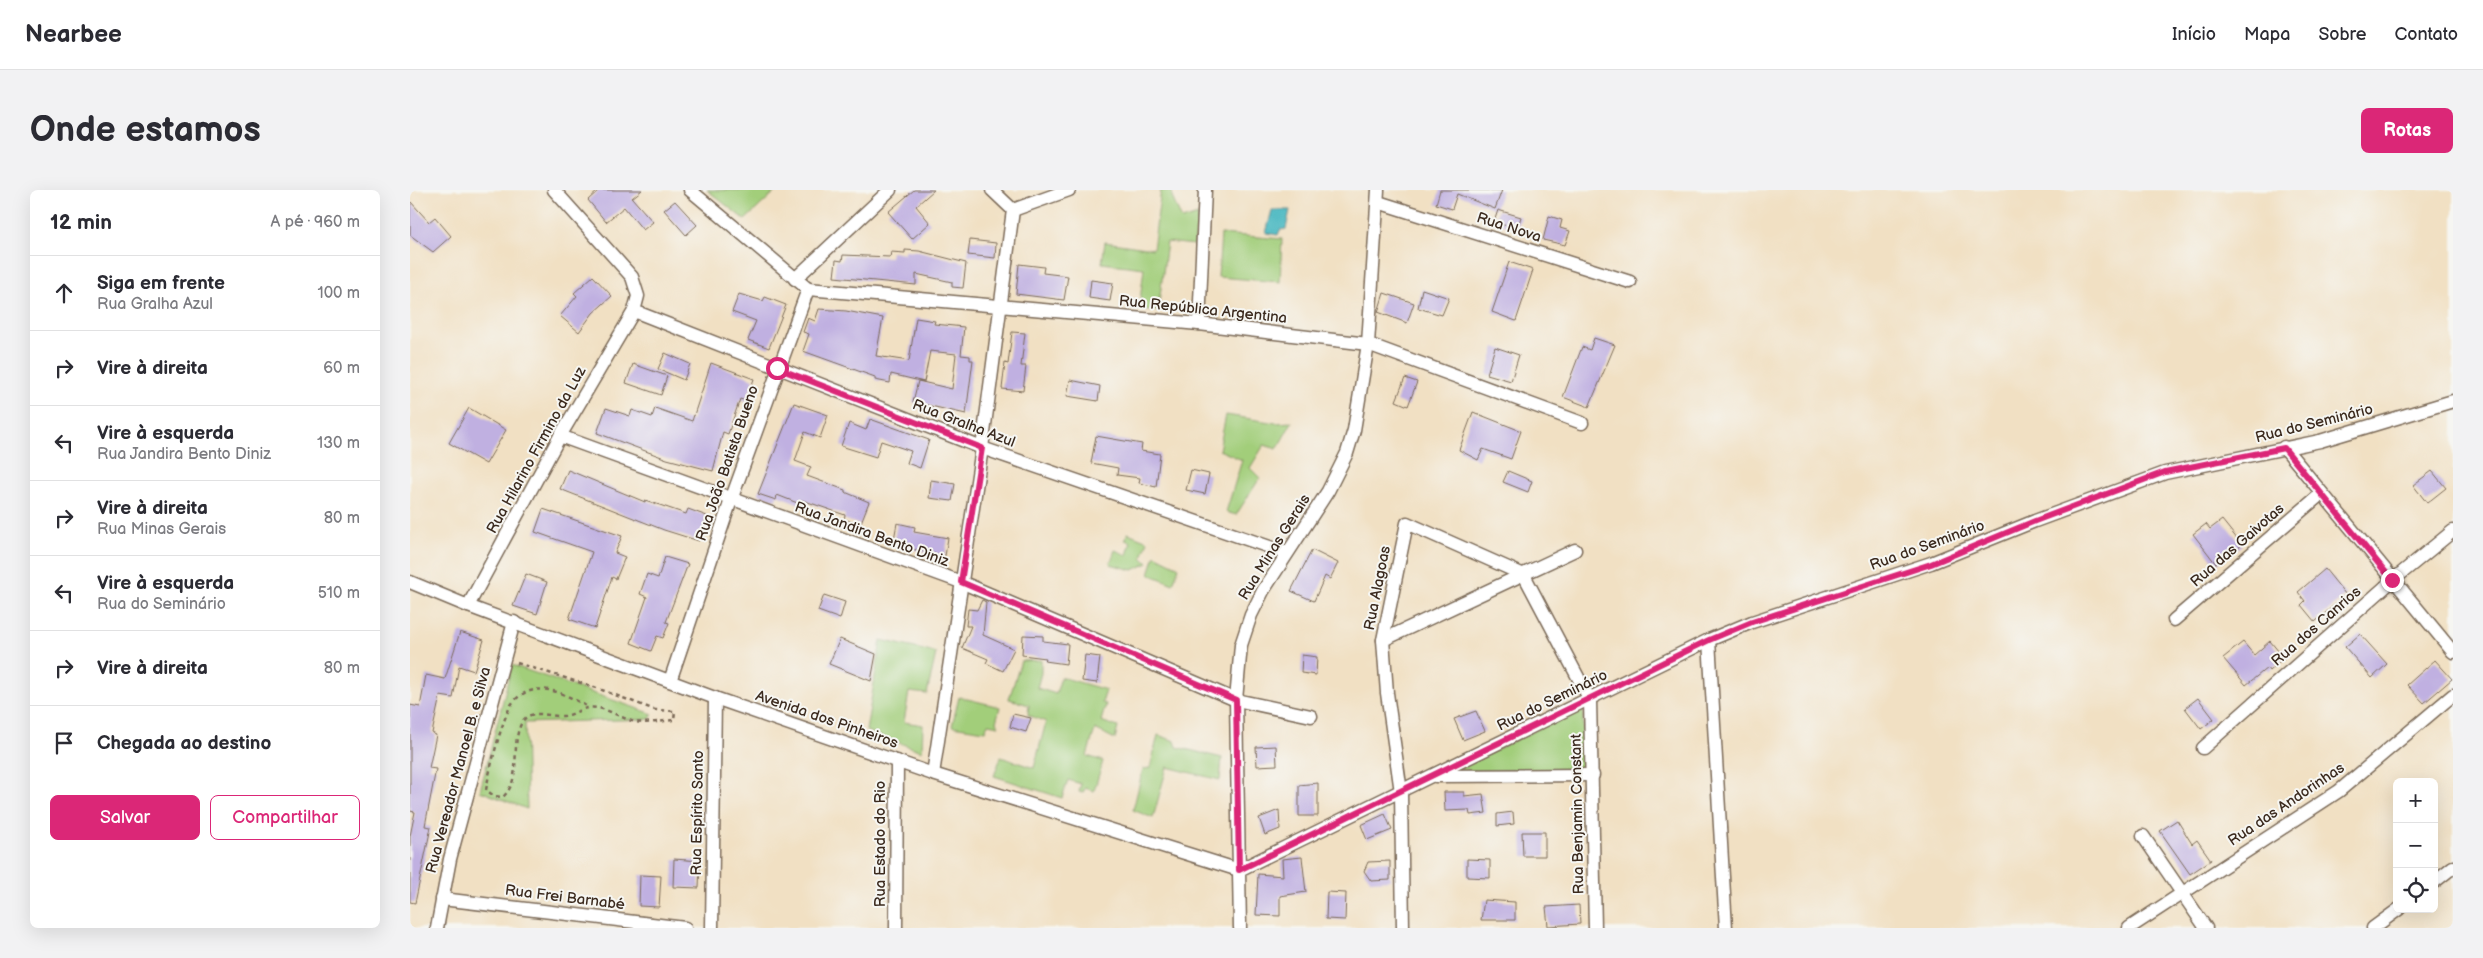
<!DOCTYPE html>
<html lang="pt">
<meta charset="utf-8">
<style>
:root{--surface:#fff;--page:#f2f2f3;--text:#2b2b33;--muted:#7c7c81;--line:#e1e1e2;--accent:#db2777}
body{margin:0;font-family:"Balsamiq Sans",sans-serif;background:var(--page);color:var(--text)}
.controls{position:absolute;right:15px;bottom:15px;display:grid;overflow:hidden;border-radius:8px;box-shadow:0 5px 20px #0002}
.controls button{width:45px;height:45px;display:grid;place-items:center;padding:0;border:0;border-bottom:1px solid var(--line);background:var(--surface);color:var(--text);font:25px sans-serif}
.stop{position:absolute;width:15px;height:15px;margin:-11px;border:4px solid #db2777;border-radius:50%;background:#fff}
.stop.end{background:#db2777;border-color:#fff;box-shadow:0 1px 5px #0008}
.list{margin:0;padding:0;list-style:none}
h2{display:flex;justify-content:space-between;align-items:center;height:65px;margin:0;padding:0 20px;font-size:21px}
h2 small{font-size:16px;font-weight:400;color:var(--muted)}
.list li{display:grid;grid-template-columns:32px 1fr auto;gap:15px;align-items:center;box-sizing:border-box;height:75px;padding:0 20px;border-top:1px solid var(--line)}
.list b{display:block;font-size:19px;white-space:nowrap}
.list p{margin:0;font-size:16px;white-space:nowrap;color:var(--muted)}
.list em{font-size:16px;font-style:normal;color:var(--muted)}
.actions{display:flex;gap:10px;padding:15px 20px}
.actions a{flex:1;padding:11px 0;border:1px solid var(--accent);border-radius:8px;text-align:center;font-size:18px;color:var(--accent)}
.actions .main{background:var(--accent);color:#fff}
.icon{flex:none;width:28px;height:28px;fill:none;stroke:currentColor;stroke-width:2;stroke-linecap:round;stroke-linejoin:round}
.map{position:relative;flex:none;width:2043px;height:738px;overflow:hidden;border-radius:8px}
header{display:flex;align-items:center;gap:30px;box-sizing:border-box;height:70px;padding:0 25px;background:var(--surface);border-bottom:1px solid var(--line)}
header strong{font-size:24px}
nav{display:flex;gap:28px;margin-inline-start:auto;font-size:18px}
.intro{display:flex;align-items:center;justify-content:space-between;box-sizing:border-box;height:120px;padding:0 30px}
h1{margin:0;font-size:35px}
.button{padding:12px 22px;border-radius:8px;background:var(--accent);color:#fff;font-size:18px;font-weight:700}
main{display:flex;gap:30px;padding:0 30px}
aside{flex:1;background:var(--surface);border-radius:8px;box-shadow:0 5px 20px #0002}
.map>svg:first-child{display:block}
.green{fill:#a2ce7a;stroke:#6e7c4c}
.water{fill:#49b8c1;stroke:#427170}
.building{fill:#c0b0e1}
.lines{fill:none;stroke-linecap:round;stroke-linejoin:round}
.minor-casing{stroke:#7b6a58;stroke-width:15}
.path{stroke:#7b6a58;stroke-width:2.5;stroke-dasharray:4 4;stroke-linecap:butt}
.minor{stroke:#fff;stroke-width:12}
.route{stroke:#db2777;stroke-width:6}
.labels{text-anchor:middle;stroke-width:4;stroke-linejoin:round;paint-order:stroke}
.street-label{font-size:15px;fill:#3b2a1e;stroke:#f6f6f2}
</style>
<header>
<strong>Nearbee</strong>
<nav><a>Início</a><a>Mapa</a><a>Sobre</a><a>Contato</a></nav>
</header>
<div class="intro"><h1>Onde estamos</h1><a class="button">Rotas</a></div>
<main>
<aside>
<h2>12 min<small>A pé · 960 m</small></h2>
<ul class="list">
<li><svg class="icon" aria-label="ahead" viewBox="0 0 24 24"><path d="M12 20V5M6 11l6-6 6 6"/></svg><div><b>Siga em frente</b><p>Rua Gralha Azul</p></div><em>100 m</em></li>
<li><svg class="icon" aria-label="right" viewBox="0 0 24 24"><path d="M7 20v-9h11M14 6l5 5-5 5"/></svg><div><b>Vire à direita</b></div><em>60 m</em></li>
<li><svg class="icon" aria-label="left" viewBox="0 0 24 24"><path d="M17 20v-9H6M10 6l-5 5 5 5"/></svg><div><b>Vire à esquerda</b><p>Rua Jandira Bento Diniz</p></div><em>130 m</em></li>
<li><svg class="icon" aria-label="right" viewBox="0 0 24 24"><path d="M7 20v-9h11M14 6l5 5-5 5"/></svg><div><b>Vire à direita</b><p>Rua Minas Gerais</p></div><em>80 m</em></li>
<li><svg class="icon" aria-label="left" viewBox="0 0 24 24"><path d="M17 20v-9H6M10 6l-5 5 5 5"/></svg><div><b>Vire à esquerda</b><p>Rua do Seminário</p></div><em>510 m</em></li>
<li><svg class="icon" aria-label="right" viewBox="0 0 24 24"><path d="M7 20v-9h11M14 6l5 5-5 5"/></svg><div><b>Vire à direita</b></div><em>80 m</em></li>
<li><svg class="icon" aria-label="arrive" viewBox="0 0 24 24"><path d="M6 21V4h12l-3 4 3 4H6"/></svg><div><b>Chegada ao destino</b></div></li>
</ul>
<div class="actions"><a class="main">Salvar</a><a>Compartilhar</a></div>
</aside>
<div class="map">
<svg width="2043" height="738" viewBox="0 0 2043 738">
<rect width="100%" height="100%" fill="#f6f6f2"/>
<filter id="ink" filterUnits="userSpaceOnUse"><feTurbulence type="fractalNoise" baseFrequency=".02" numOctaves="2"/><feDisplacementMap in="SourceGraphic" scale="10" xChannelSelector="R" yChannelSelector="G"/><feConvolveMatrix kernelMatrix="1 2 1 2 8 2 1 2 1" color-interpolation-filters="sRGB"/></filter>
<filter id="wash" filterUnits="userSpaceOnUse"><feTurbulence type="fractalNoise" baseFrequency=".0096" numOctaves="4" result="noise"/><feDisplacementMap in="SourceGraphic" scale="20" xChannelSelector="R" yChannelSelector="G"/><feGaussianBlur stdDeviation="1.12" result="paint"/><feColorMatrix in="noise" values="0 0 0 0 0 0 0 0 0 0 0 0 0 0 0 0 0 1.4 0 .05"/><feComposite in="paint" operator="in"/></filter>
<g filter="url(#wash)">
<rect width="100%" height="100%" fill="#f1e0c3"/>
<!-- green -->
<g class="green">
<path d="M297 0H367L335 30Z"/>
<path d="M751 0H762V7L772 30 788 25 784 55 757 52 748 121 729 119 734 78 692 73 695 52 743 59Z"/>
<path d="M811 44 872 49 870 92 808 87Z"/>
<path d="M816 225 866 233 882 232 867 259 854 255 840 278 850 288 826 325 816 322 832 270 809 260Z"/>
<path d="M718 343 738 351 732 367 738 373 723 380 700 374 705 360 717 365 721 352 715 350Z"/>
<path d="M745 365 769 377 763 394 739 384Z"/>
<path d="M471 450 526 463 517 504 499 502 494 532 513 535 512 561 456 541Z"/>
<path d="M631 470V483L627 498 646 504 651 487 696 500 692 513 696 514 691 531 708 537 705 549 685 539 677 566 693 571 684 601 675 598 673 603 669 602 671 594 658 590 652 608 584 586 591 567 624 578 636 532 618 525 619 515 599 509 611 471Z"/>
<path d="M102 475 243 524 240 529 115 533 117 619 70 601Z"/>
<path d="M549 507 590 517 586 532 589 536 578 534 575 541 542 536Z"/>
<path d="M1173 517V579L1042 581Z"/>
<path d="M748 545 765 551 767 557 812 568 810 590 757 577 743 628 723 620 733 579 740 578Z"/>
</g>
<!-- water -->
<path class="water" d="M862 20H880L876 39 870 40 868 45 856 43Z"/>
<g id="blocks">
<!-- building -->
<g class="building">
<path d="M189 0H232L222 8 243 32 233 40 214 17 196 32 178 10Z"/>
<path d="M504 0H524L506 16 520 33 502 49 478 22Z"/>
<path d="M1030 0H1092L1085 19 1047 4 1042 19 1026 14Z"/>
<path d="M0 11 19 32 25 27 41 46 23 62 0 45Z"/>
<path d="M265 11 287 35 276 45 254 20Z"/>
<path d="M1088 20 1111 27 1107 39 1084 32Z"/>
<path d="M1139 26 1152 30 1150 38 1160 41 1155 55 1133 50Z"/>
<path d="M560 50 586 53 585 68 558 65Z"/>
<path d="M495 60 509 61 556 73 553 98 542 97V92L506 84V95L424 87 426 70 432 71 433 65 480 67 481 62 495 63Z"/>
<path d="M1099 72 1123 80 1106 131 1082 122Z"/>
<path d="M609 74 634 77 633 83 658 86 654 110 606 104Z"/>
<path d="M183 86 202 106 183 123 169 142 150 126 167 106 164 103Z"/>
<path d="M681 90 703 93 700 111 679 108Z"/>
<path d="M1012 99 1039 108 1032 125 1008 118Z"/>
<path d="M974 103 1004 113 997 133 968 122Z"/>
<path d="M329 104 353 111 355 107 376 115 359 158 338 150 346 131 322 122Z"/>
<path d="M409 119 436 121 473 128 466 166 499 171 506 128 525 131 524 134 554 137 551 165 560 166V170H563L556 224 503 212 508 191 542 199 546 164 520 161 514 192 481 184 480 193 465 190V187L393 161 399 144 393 142 398 128 405 131Z"/>
<path d="M602 142 615 143 611 176H616L613 201 592 199 595 173 598 174Z"/>
<path d="M1184 148 1205 155 1179 217 1153 207 1172 157 1180 160Z"/>
<path d="M1085 157 1109 165 1101 191 1077 184Z"/>
<path d="M255 163 280 174 274 190 248 179Z"/>
<path d="M301 173 344 189 336 211 330 209 318 244 313 242 303 281 257 269 187 243 196 218 220 226 222 220 242 227 245 218 282 231Z"/>
<path d="M223 174 257 186 251 205 216 193Z"/>
<path d="M995 188 1007 192 998 216 986 211Z"/>
<path d="M660 190 690 196 688 211 657 206Z"/>
<path d="M384 213 418 225 410 248 395 242 385 271 401 277 397 286 435 300V302L459 312 450 335 434 329 435 325 392 310 390 314 367 305 366 310 348 304Z"/>
<path d="M59 218 96 240 76 274 39 253Z"/>
<path d="M1063 222 1111 241 1101 269 1073 259 1068 270 1049 260Z"/>
<path d="M460 229 519 250 510 278 497 273 501 261 471 251 466 267 431 256 439 233 456 240Z"/>
<path d="M686 246 732 254 731 261 750 264 746 297 729 293 730 288 707 285 708 278 681 273Z"/>
<path d="M158 280 235 312V310L276 324 278 319 297 326 289 351 254 340 150 299Z"/>
<path d="M781 280 799 284 795 304 776 300Z"/>
<path d="M1098 281 1122 291 1118 302 1093 292Z"/>
<path d="M2022 281 2036 298 2017 313 2003 295Z"/>
<path d="M521 290 545 294 542 311 519 308Z"/>
<path d="M133 319 212 346 205 363 215 367 206 389 202 387 185 438 159 429 182 362 125 342Z"/>
<path d="M1812 330 1832 355 1806 374 1783 344 1796 334 1800 339Z"/>
<path d="M487 333 505 337 504 342 538 348 535 366 483 355Z"/>
<path d="M902 360 928 373 920 389 915 386 904 411 881 401Z"/>
<path d="M255 367 278 374 256 432 259 433 253 448 247 446 241 461 221 453 237 407 230 404 237 384 248 388Z"/>
<path d="M1915 379 1936 405 1905 432 1891 415 1895 411 1888 402Z"/>
<path d="M116 384 137 392 127 424 103 416Z"/>
<path d="M414 405 435 412 430 429 408 421Z"/>
<path d="M572 410 576 412 573 445 604 459 593 481 576 473 578 469 552 458 561 436H556L558 419 567 420Z"/>
<path d="M50 442 74 450 64 481 49 476 43 508 30 506 22 543 26 545 19 578 26 579 15 636 21 637 5 713 0 712V646L5 622 0 621V515L10 517 16 485 35 489Z"/>
<path d="M1950 444 1977 474 1962 488 1935 457Z"/>
<path d="M613 445 633 446V451L658 454 656 474 635 471 636 468 612 465Z"/>
<path d="M430 449 466 464 461 491 419 474Z"/>
<path d="M1860 451 1874 468 1859 481 1857 478 1836 495 1813 468 1833 452 1844 465Z"/>
<path d="M675 465 690 467 687 493 672 491Z"/>
<path d="M892 465 907 467 906 485 891 483Z"/>
<path d="M2025 470 2042 489 2014 513 1997 495Z"/>
<path d="M1788 508 1804 529 1791 539 1775 518Z"/>
<path d="M1066 521 1075 541 1053 550 1044 529Z"/>
<path d="M603 524 621 528 616 542 600 537Z"/>
<path d="M866 556 867 575 847 576 846 557Z"/>
<path d="M908 593V626H889V595Z"/>
<path d="M1034 602H1054V606L1073 604 1076 623 1060 625 1059 620 1035 621Z"/>
<path d="M869 620 870 639 855 645 849 628Z"/>
<path d="M1103 622 1104 634 1087 636V624Z"/>
<path d="M975 624 982 640 957 650 951 635Z"/>
<path d="M1767 630 1782 654 1787 650 1801 670 1780 684 1750 641Z"/>
<path d="M1112 642H1135V666H1113Z"/>
<path d="M892 667 896 702 870 706V726L846 725 848 684 873 686 872 669Z"/>
<path d="M264 669 290 671 289 698 263 697Z"/>
<path d="M1057 669 1080 670V688L1057 687Z"/>
<path d="M980 671V690L961 691 954 681 958 672Z"/>
<path d="M230 685 251 686 249 717 229 716Z"/>
<path d="M917 702 936 703 935 730 916 729Z"/>
<path d="M1074 710 1105 712V730H1071Z"/>
<path d="M1169 715 1170 734 1138 736 1136 717Z"/>
</g>
</g>
</g>
<g filter="url(#ink)">
<use href="#blocks" fill-opacity="0" stroke="#7b6a58" stroke-width="1"/>
<g class="lines">
<defs>
<g id="minor">
<path d="M280 0 398 99"/>
<path d="M968 12 1220 92"/>
<path d="M603 20 659 0"/>
<path d="M385 89 480 0"/>
<path d="M398 99 789 134 958 154 1172 233"/>
<path d="M224 121 572 258 877 363"/>
<path d="M789 134 795 0"/>
<path d="M150 246 551 392 826 510 901 526"/>
<path d="M1874 257 2043 462"/>
<path d="M0 392 58 416 305 508 523 584 829 680"/>
<path d="M58 416 150 246 224 121 228 106 222 87 144 0"/>
<path d="M1764 430 1911 304"/>
<path d="M973 450 1165 360"/>
<path d="M1299 450 1316 738"/>
<path d="M260 491 321 310 398 99"/>
<path d="M1793 558 1983 390 2043 341"/>
<path d="M523 584 572 258 603 20 582 0"/>
<path d="M1025 586 1183 585"/>
<path d="M1733 646 1796 738"/>
<path d="M829 680 1299 450 1342 432 1521 373 1625 331 1755 283 1910 251 2043 211"/>
<path d="M2024 692 2043 677"/>
<path d="M32 709 275 738"/>
<path d="M27 738 40 669 104 432"/>
<path d="M302 738 305 508"/>
<path d="M486 738 487 571"/>
<path d="M830 738 826 510 831 455 841 425 853 401 918 301 937 263 944 240 958 154 968 0"/>
<path d="M993 738 991 602 977 503 973 450 997 333 1114 385 1180 510 1185 738"/>
<path d="M1719 738 1929 601 2043 505"/>
<path d="M1963 738 1989 719"/>
</g>
</defs>
<!-- minor casing -->
<use href="#minor" class="minor-casing"/>
<!-- path -->
<path class="path" d="M107 473 184 497 245 520 265 521 264 530C252 531 239 534 226 532 210 529 195 515 178 518 169 519 162 526 153 526 138 527 119 517 111 534 100 557 113 588 93 607L84 606 76 600C79 582 93 523 104 511 126 488 157 504 179 518"/>
<!-- minor -->
<use href="#minor" class="minor"/>
</g>
</g>
<g class="lines" filter="url(#ink)">
<!-- route -->
<path class="route" d="M367 178 572 258 551 392 826 510 829 680 1299 450 1342 432 1521 374 1625 331 1755 282 1874 258 1982 390"/>
</g>
<g class="labels">
<!-- street labels -->
<g class="street-label">
<text transform="translate(1099 37) rotate(18)" y="5">Rua Nova</text>
<text transform="translate(793 119) rotate(6)" y="5">Rua República Argentina</text>
<text transform="translate(554 233) rotate(21)" y="5">Rua Gralha Azul</text>
<text transform="translate(1904 233) rotate(-14)" y="5">Rua do Seminário</text>
<text transform="translate(126 260) rotate(-61)" y="5">Rua Hilarino Firmino da Luz</text>
<text transform="translate(317 273) rotate(-71)" y="5">Rua João Batista Bueno</text>
<text transform="translate(462 344) rotate(20)" y="5">Rua Jandira Bento Diniz</text>
<text transform="translate(1517 355) rotate(-20)" y="5">Rua do Seminário</text>
<text transform="translate(1827 355) rotate(-41)" y="5">Rua das Gaivotas</text>
<text transform="translate(864 357) rotate(-58)" y="5">Rua Minas Gerais</text>
<text transform="translate(967 398) rotate(-79)" y="5">Rua Alagoas</text>
<text transform="translate(1906 436) rotate(-41)" y="5">Rua dos Canrios</text>
<text transform="translate(1142 510) rotate(-26)" y="5">Rua do Seminário</text>
<text transform="translate(417 529) rotate(19)" y="5">Avenida dos Pinheiros</text>
<text transform="translate(48 580) rotate(-75)" y="5">Rua Vereador Manoel B. e Silva</text>
<text transform="translate(1876 614) rotate(-34)" y="5">Rua das Andorinhas</text>
<text transform="translate(287 623) rotate(-89)" y="5">Rua Espírito Santo</text>
<text transform="translate(1167 624) rotate(-91)" y="5">Rua Benjamin Constant</text>
<text transform="translate(470 654) rotate(-90)" y="5">Rua Estado do Rio</text>
<text transform="translate(155 707) rotate(7)" y="5">Rua Frei Barnabé</text>
</g>
</g>
</svg>
<div class="controls">
<button>+</button>
<button>−</button>
<button><svg class="icon" aria-label="locate" viewBox="0 0 24 24"><circle cx="12" cy="12" r="6"/><path d="M12 2v4M12 18v4M2 12h4M18 12h4"/></svg></button>
</div>
<div class="stop" style="left:367px;top:178px"></div>
<div class="stop end" style="left:1982px;top:390px"></div>
</div>
</main>
